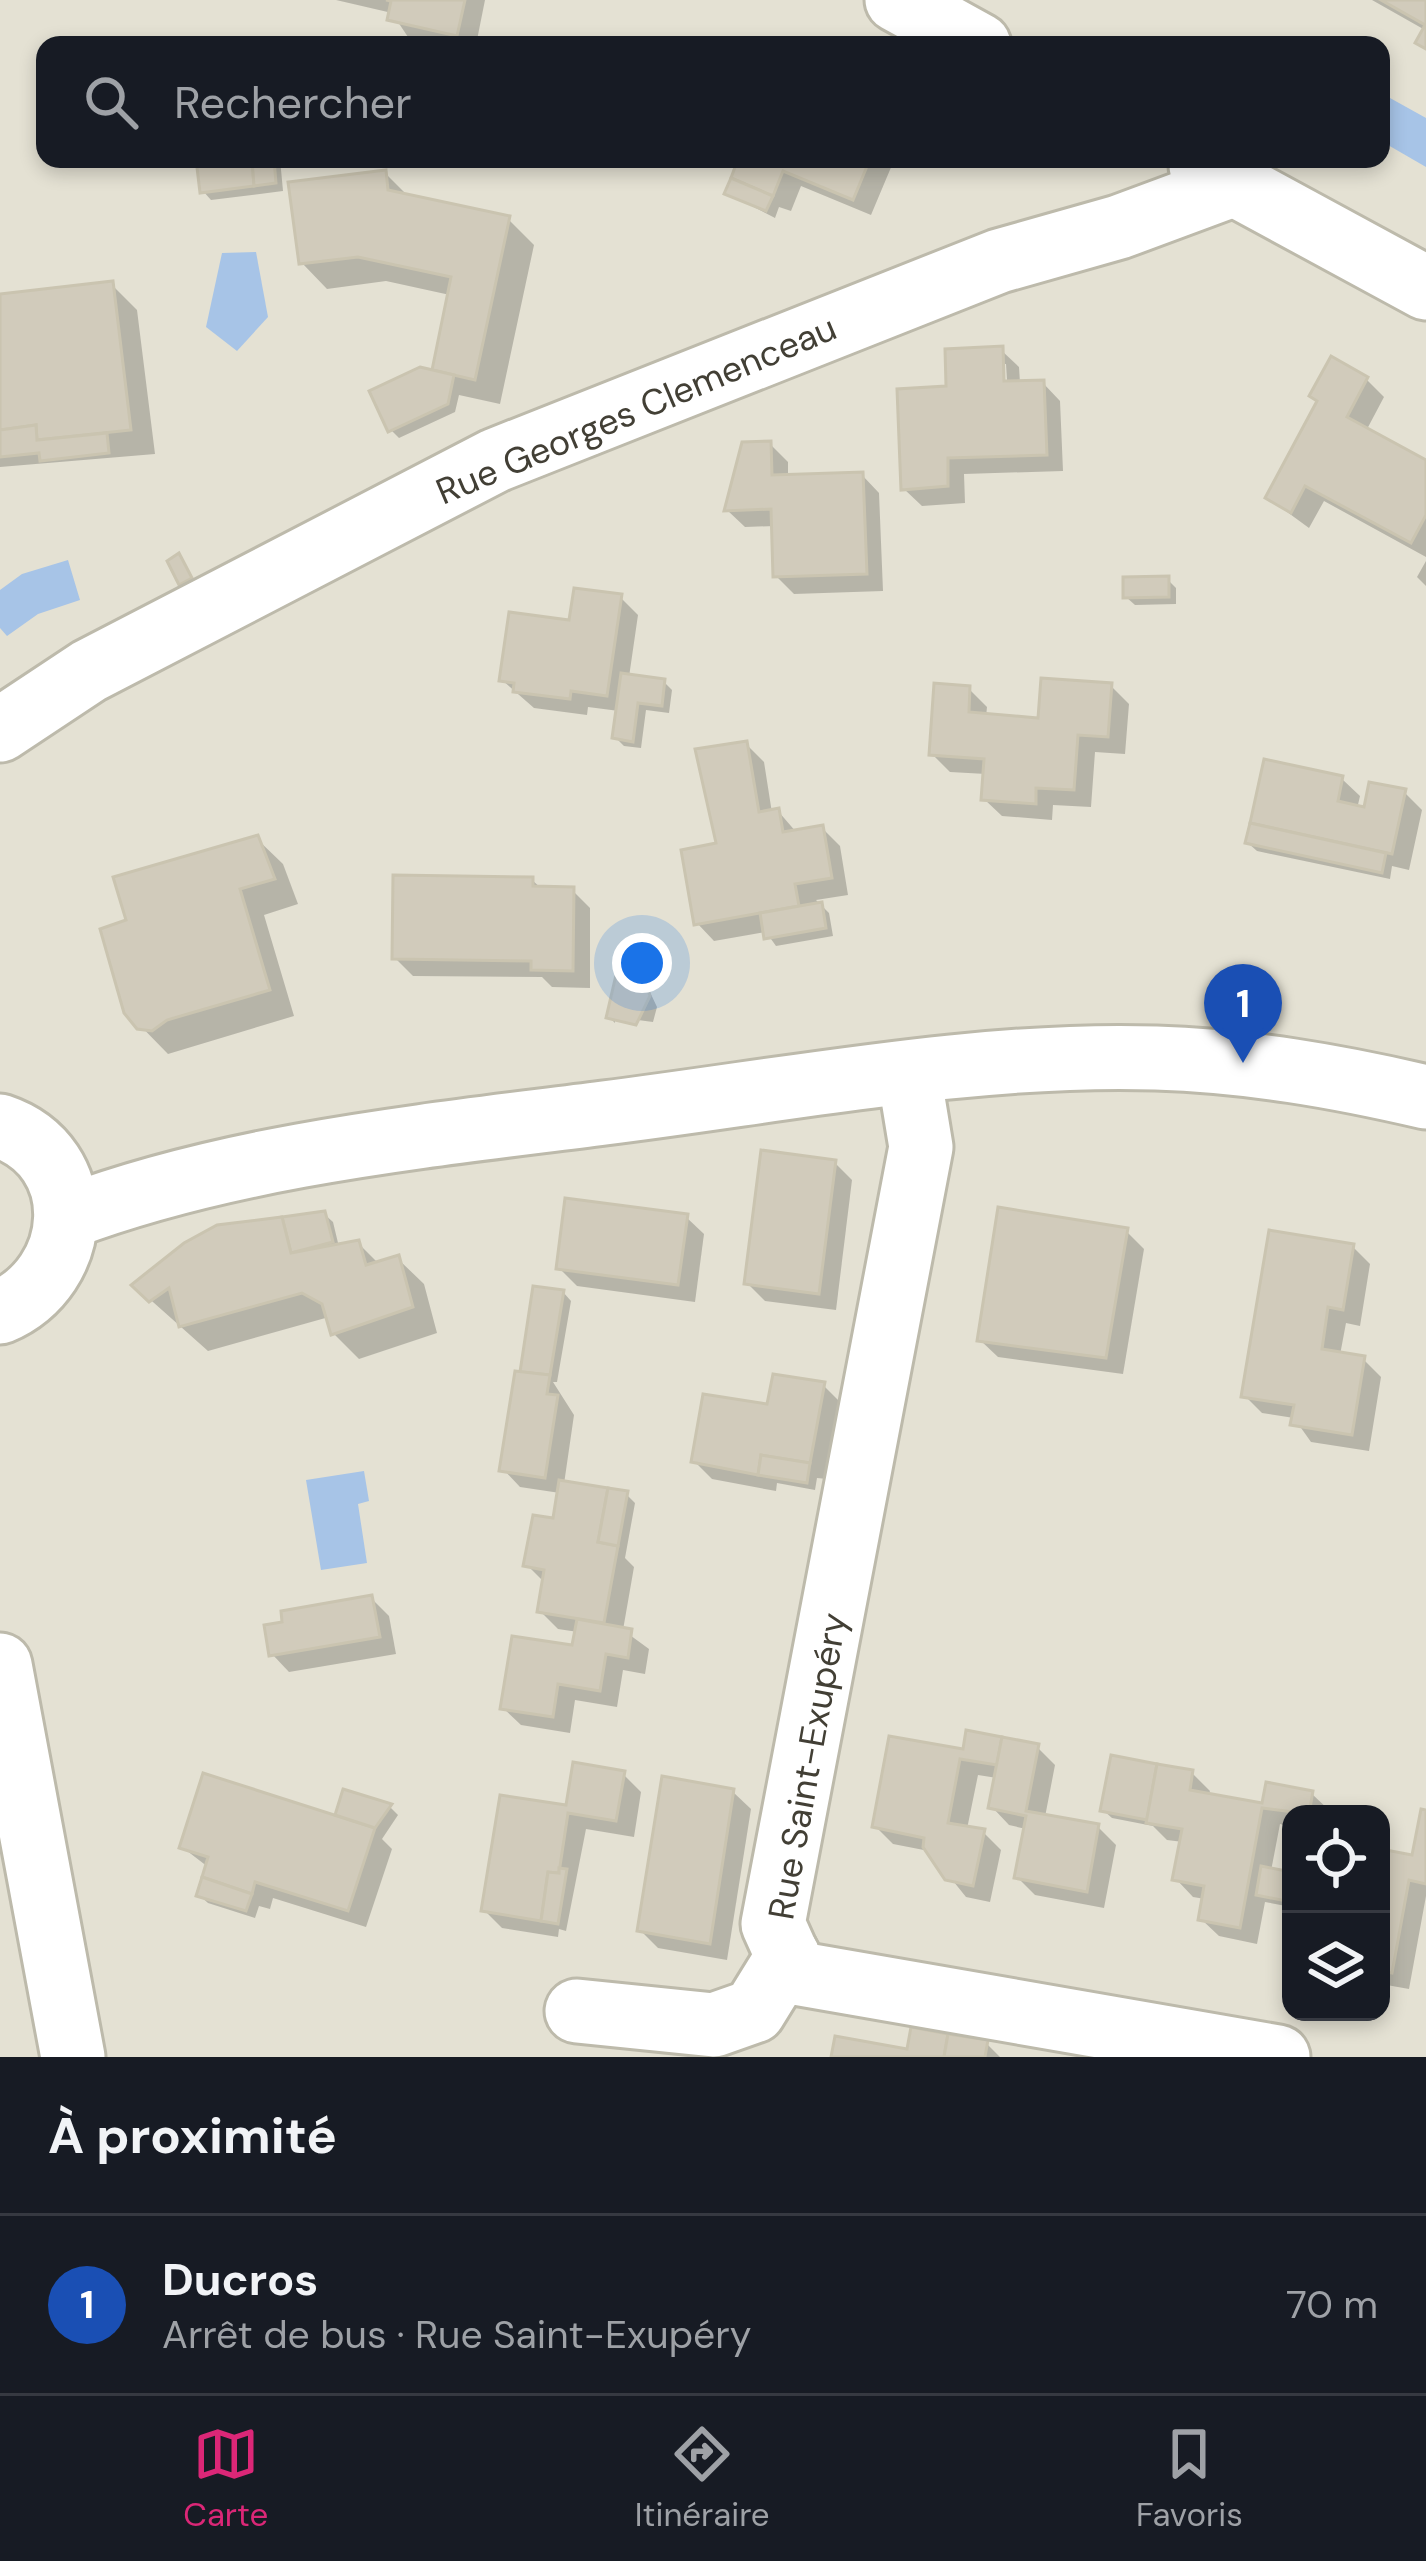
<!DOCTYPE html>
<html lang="fr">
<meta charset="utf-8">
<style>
:root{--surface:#171b24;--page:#242831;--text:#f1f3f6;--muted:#9ea1a6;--line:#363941;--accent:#db2777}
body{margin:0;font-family:"DM Sans",sans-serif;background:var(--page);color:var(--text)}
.controls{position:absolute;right:36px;bottom:36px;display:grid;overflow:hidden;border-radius:24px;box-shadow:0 6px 18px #0003}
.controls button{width:108px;height:108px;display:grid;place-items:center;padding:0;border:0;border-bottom:3px solid var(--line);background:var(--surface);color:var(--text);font:60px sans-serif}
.you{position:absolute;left:642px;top:963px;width:42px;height:42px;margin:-30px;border:9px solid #fff;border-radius:50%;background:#1a73e8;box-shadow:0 0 0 18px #1a73e833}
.badge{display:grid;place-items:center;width:78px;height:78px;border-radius:50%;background:var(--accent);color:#fff;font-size:39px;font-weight:700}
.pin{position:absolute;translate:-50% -99px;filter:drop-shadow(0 3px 6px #0008)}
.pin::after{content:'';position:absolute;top:63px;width:42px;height:36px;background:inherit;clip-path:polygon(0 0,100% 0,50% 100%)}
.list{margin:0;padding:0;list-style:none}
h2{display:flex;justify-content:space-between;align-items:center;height:156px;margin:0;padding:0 48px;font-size:51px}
h2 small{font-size:39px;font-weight:400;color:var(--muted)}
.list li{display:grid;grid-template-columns:78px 1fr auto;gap:36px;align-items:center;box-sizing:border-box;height:180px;padding:0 48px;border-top:3px solid var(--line)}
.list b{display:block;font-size:45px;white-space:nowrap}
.list p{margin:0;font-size:39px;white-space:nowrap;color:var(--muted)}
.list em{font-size:39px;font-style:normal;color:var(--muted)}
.icon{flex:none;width:66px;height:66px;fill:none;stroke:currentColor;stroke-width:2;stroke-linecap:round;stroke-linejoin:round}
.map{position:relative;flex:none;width:1426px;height:2057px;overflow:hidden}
.search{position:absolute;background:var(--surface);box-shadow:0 6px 18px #0003;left:36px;right:36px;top:36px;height:132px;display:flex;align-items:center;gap:30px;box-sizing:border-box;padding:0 42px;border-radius:24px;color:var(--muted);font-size:45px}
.sheet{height:336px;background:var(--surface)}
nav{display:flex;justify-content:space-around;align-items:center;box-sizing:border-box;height:168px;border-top:3px solid var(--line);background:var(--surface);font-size:33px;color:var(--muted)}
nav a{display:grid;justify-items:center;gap:6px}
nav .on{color:var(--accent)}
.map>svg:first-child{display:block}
.residential{fill:#e4e1d3;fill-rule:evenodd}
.water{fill:#a7c4e7}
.shadow{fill:#0003;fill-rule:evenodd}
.building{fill:#d1cbbb;stroke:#cac4b0;stroke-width:3}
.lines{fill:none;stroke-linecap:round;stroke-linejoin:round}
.minor-casing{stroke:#bdbaab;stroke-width:69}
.minor{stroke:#fff;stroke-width:63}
.labels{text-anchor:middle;stroke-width:9;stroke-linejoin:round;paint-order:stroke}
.street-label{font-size:36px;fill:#423f35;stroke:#fff}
</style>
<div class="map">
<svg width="1426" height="2057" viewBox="0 0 1426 2057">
<rect width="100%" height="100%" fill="#f0eee5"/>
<!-- residential -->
<path class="residential" d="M0 0H1426V2057H0ZM45 45H1381V159H45ZM1291 1814H1381V2012H1291Z"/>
<!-- water -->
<g class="water">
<path d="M1381 93 1426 118V167L1381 141Z"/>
<path d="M256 252 268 317 237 351 206 327 222 253Z"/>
<path d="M68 560 80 600 38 614 7 636 0 628V590L22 574Z"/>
<path d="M364 1471 369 1501 358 1504 367 1563 321 1570 306 1480Z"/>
</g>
<!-- shadow -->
<g class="shadow">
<path d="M336 0H485L476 45 408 37 392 13Z"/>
<path d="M1372 0H1426V50L1419 42 1425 30Z"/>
<path d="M199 159H280L283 191 211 200 203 191Z"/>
<path d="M742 159H886L892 165 871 215 801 186 791 211 779 207 775 218 727 193Z"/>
<path d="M385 173 410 198 508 219 534 245 500 404 459 395 455 412 399 438 391 430 434 373 450 295 386 281 327 289 302 263Z"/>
<path d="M111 284 137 310 155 454 0 467V297Z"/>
<path d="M1001 350 1019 367 1020 383H1043L1060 401 1063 471 964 474 965 503 922 506 904 489 949 389ZM1000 364H1006L1008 396H1002Z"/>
<path d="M1366 379 1384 397 1366 431 1426 463V557L1324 501 1309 528 1268 498Z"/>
<path d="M770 444 788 462V478L862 475 879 493 883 591 794 594 776 576 775 526 745 527 727 510Z"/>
<path d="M1426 561V586L1417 577Z"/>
<path d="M1167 579 1176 588V604L1135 605 1126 597Z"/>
<path d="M620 597 638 615 629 677 664 682 672 690 669 713 646 710 641 748 624 746 615 737 619 711 588 707 587 715 534 708 502 680 572 623Z"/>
<path d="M1111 686 1129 704 1125 754 1095 752 1091 807 1053 805 1052 820 1002 816 984 799 986 774 950 772 932 754 969 689 987 707 986 717 1041 721Z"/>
<path d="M746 744 764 762 772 813 778 811 797 833 822 828 840 846 848 895 816 900 829 913 833 936 776 946 766 932 714 941 697 923Z"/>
<path d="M1266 763 1342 779 1360 796 1357 809 1366 811 1404 792 1422 810 1409 870 1392 866 1390 879 1257 851 1248 843Z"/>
<path d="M257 839 283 864 298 904 264 915 294 1016 168 1054 126 1011 130 922Z"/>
<path d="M532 880 542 889 572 890 590 908V988L552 987 542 977 413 976 395 958Z"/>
<path d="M640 971 657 1007 653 1022 615 1017V1023L609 1017Z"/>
<path d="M834 1162 852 1180 836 1310 765 1301 747 1283Z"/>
<path d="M324 1214 333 1222 339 1247 358 1243 379 1264 398 1259 424 1284 437 1333 359 1359 334 1334 329 1317 208 1351 135 1286Z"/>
<path d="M686 1217 704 1234 695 1302 577 1286 559 1268Z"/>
<path d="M1126 1231 1144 1249 1123 1374 998 1357 980 1340Z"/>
<path d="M1353 1247 1370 1264 1360 1326 1346 1323 1340 1355 1363 1359 1381 1377 1369 1451 1311 1442 1294 1418 1262 1413 1245 1396Z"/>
<path d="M563 1292 571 1301 557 1382H553L574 1415 564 1484 626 1494 635 1503 625 1558 634 1567 623 1630 649 1649 645 1674 623 1670 617 1707 575 1700 570 1733 521 1725 503 1708 575 1649 578 1632 558 1629 540 1611 545 1583 527 1565 555 1522 560 1493 520 1487 503 1469 522 1375Z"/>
<path d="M823 1385 841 1403 827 1479 817 1478 815 1490 777 1483 776 1491 712 1479 694 1461 770 1407Z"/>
<path d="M371 1598 389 1616 396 1654 289 1672 272 1654Z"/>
<path d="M1037 1747 1055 1765 1045 1817 1098 1827 1116 1845 1104 1908 1035 1895 1017 1877 1026 1829 1009 1825 992 1807 997 1778 978 1775 967 1829 983 1832 1001 1850 990 1902 966 1897 929 1851 893 1844 875 1826 965 1753Z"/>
<path d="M1192 1773 1210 1791 1208 1796 1264 1807 1312 1794 1330 1811 1291 1814V1827L1280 1824 1271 1871 1291 1875V1907L1265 1902 1257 1944 1219 1936 1201 1919 1205 1899 1193 1897 1176 1879 1183 1842 1167 1840 1153 1826 1112 1818 1103 1810Z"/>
<path d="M623 1774 641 1792 634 1837 586 1829 566 1931 559 1929 558 1937 502 1928 484 1910 569 1809Z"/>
<path d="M345 1792 390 1807 398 1815 382 1839 392 1849 366 1927 273 1898 270 1909 259 1906 255 1918 208 1903 199 1895 208 1867 182 1847 347 1822 338 1814Z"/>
<path d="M733 1792 751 1809 727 1960 658 1948 640 1930Z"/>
<path d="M1426 1813V1896L1409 1989 1381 1984V1852L1414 1859Z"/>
<path d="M986 2043 1000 2057H834L910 2052Z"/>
</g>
<!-- building -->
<g class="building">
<path d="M386 0H465L457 36 387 20 391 1Z"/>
<path d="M1381 0H1426V49L1415 43 1425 25Z"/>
<path d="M196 159H252L254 186 200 193Z"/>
<path d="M252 159H274L276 183 254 186Z"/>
<path d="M738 159H870L853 200 783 171 773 196 731 178Z"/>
<path d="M386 170 388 190 510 216 475 380 432 370 451 277 358 257 299 264 288 182Z"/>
<path d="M731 178 773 196 766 211 724 194Z"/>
<path d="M113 281 131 430 37 440 36 425 0 430V294Z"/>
<path d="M1003 346 1004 381 1044 380 1047 455 948 458V486L901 490 897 389 946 386 945 349Z"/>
<path d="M1331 356 1368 377 1347 417 1426 460V515L1411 543 1305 486 1291 513 1265 498 1317 401 1309 396Z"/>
<path d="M420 367 454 375 448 404 388 432 369 391Z"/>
<path d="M36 425 37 440 107 433 109 453 40 461 39 453 0 457V430Z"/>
<path d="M771 441 772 475 863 472 867 574 773 577 771 509 724 511 742 442Z"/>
<path d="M179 553 192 578 179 585 167 561Z"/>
<path d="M1169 576V597L1123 598V577Z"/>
<path d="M574 588 622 594 607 696 571 691 570 699 513 692 514 683 499 681 509 612 569 620Z"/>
<path d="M621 673 665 679 662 706 638 703 633 742 612 738Z"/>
<path d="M1041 678 1112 683 1108 737 1078 735 1074 790 1036 788V804L981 800 984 759 929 755 934 683 970 686 969 712 1038 718Z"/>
<path d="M747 741 759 812 779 808 783 832 823 825 832 878 795 884 799 906 694 925 681 850 716 843 695 749Z"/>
<path d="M1264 759 1343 776 1338 801 1364 807 1369 782 1406 789 1392 854 1250 823Z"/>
<path d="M1250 823 1386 853 1382 873 1245 843Z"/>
<path d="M258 835 275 879 240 889 270 990 167 1020 152 1031 137 1029 124 1013 100 929 126 920 113 877Z"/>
<path d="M393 875 533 877V886L574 887 573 971 531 970V961L392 959Z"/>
<path d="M822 902 826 928 764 939 760 913Z"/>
<path d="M619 962 641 968 650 996 636 1025 606 1018Z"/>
<path d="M761 1150 836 1160 819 1294 744 1284Z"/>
<path d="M565 1198 688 1214 678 1285 556 1269Z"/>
<path d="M998 1207 1128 1228 1106 1358 977 1341Z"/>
<path d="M325 1211 333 1242 291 1253 282 1217Z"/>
<path d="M282 1217 291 1253 359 1240 366 1265 399 1255 413 1307 331 1335 322 1304 302 1293 179 1327 169 1288 149 1302 131 1285 184 1243 217 1225Z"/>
<path d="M1269 1230 1354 1244 1343 1310 1328 1307 1322 1349 1365 1356 1352 1435 1290 1425 1294 1405 1241 1397Z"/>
<path d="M533 1286 564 1290 550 1375 520 1372Z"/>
<path d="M515 1371 550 1375 547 1394 558 1395 545 1478 499 1471Z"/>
<path d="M773 1374 825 1382 810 1463 761 1455 758 1475 691 1462 703 1394 767 1404Z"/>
<path d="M761 1455 810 1463 807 1483 758 1475Z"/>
<path d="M559 1480 608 1488 598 1542 618 1546 604 1623 537 1612 544 1570 523 1566 533 1515 553 1518Z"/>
<path d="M608 1488 628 1491 618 1546 598 1542Z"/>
<path d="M372 1595 380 1637 269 1656 264 1625 282 1622 281 1611Z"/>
<path d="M577 1619 632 1629 628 1658 606 1654 600 1691 558 1684 553 1717 500 1709 512 1636 572 1645Z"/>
<path d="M966 1730 1002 1737 997 1765 960 1759 948 1823 985 1829 973 1886 945 1880 923 1847 924 1838 872 1827 889 1736 963 1749Z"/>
<path d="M1002 1737 1039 1744 1026 1811 1099 1824 1087 1892 1014 1878 1026 1816 988 1808Z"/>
<path d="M1111 1755 1157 1764 1147 1820 1100 1811Z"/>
<path d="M573 1762 625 1771 616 1821 568 1813 559 1873 548 1872 541 1921 481 1911 500 1795 566 1805Z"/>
<path d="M1157 1764 1193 1770 1190 1790 1262 1803 1266 1782 1313 1791 1309 1814 1262 1808 1240 1928 1198 1920 1204 1886 1172 1880 1182 1829 1146 1823Z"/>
<path d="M203 1773 375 1828 348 1911 255 1882 252 1894 202 1877 208 1857 179 1848Z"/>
<path d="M662 1776 734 1789 710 1944 637 1931Z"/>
<path d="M343 1789 392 1804 375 1828 335 1815Z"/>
<path d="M1421 1809 1426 1810V1884L1409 1880 1392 1973 1381 1971V1849L1412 1855Z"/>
<path d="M1261 1866 1291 1872V1902L1256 1895Z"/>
<path d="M559 1868 567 1869 558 1924 541 1921 548 1872 559 1873Z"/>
<path d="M202 1877 252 1894 246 1911 196 1896Z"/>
<path d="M911 2027 948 2034 944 2057H831L835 2036 907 2049Z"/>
<path d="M948 2034 988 2040 985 2057H944Z"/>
</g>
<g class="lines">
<defs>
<g id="minor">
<path d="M897 0 979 45"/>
<path d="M1201 166 1426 288"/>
<path d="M0 730 89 671 496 460 999 261 1119 227 1235 184"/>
<path d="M909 1074 921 1147 773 1924 795 1973 1278 2057"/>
<path d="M0 1126C92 1157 83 1277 0 1312"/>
<path d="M68 1217C237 1154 426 1136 604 1113 781 1091 979 1052 1156 1058 1249 1061 1336 1076 1426 1097"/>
<path d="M0 1665 73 2057"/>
<path d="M577 2011 714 2025 754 2011 788 1956"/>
</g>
</defs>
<!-- minor casing -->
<use href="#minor" class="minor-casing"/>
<!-- minor -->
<use href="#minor" class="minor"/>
</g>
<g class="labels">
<!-- street labels -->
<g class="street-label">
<text transform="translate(636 409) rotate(-23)" y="13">Rue Georges Clemenceau</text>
<text transform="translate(807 1766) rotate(-80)" y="13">Rue Saint-Exupéry</text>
</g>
</g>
</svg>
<div class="controls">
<button><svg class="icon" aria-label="locate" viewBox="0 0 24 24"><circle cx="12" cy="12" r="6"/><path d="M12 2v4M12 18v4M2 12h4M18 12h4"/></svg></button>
<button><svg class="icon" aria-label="layers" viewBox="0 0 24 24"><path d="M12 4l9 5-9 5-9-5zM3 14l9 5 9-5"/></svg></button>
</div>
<div class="you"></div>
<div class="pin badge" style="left:1243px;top:1063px;background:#1a4fb4">1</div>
<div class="search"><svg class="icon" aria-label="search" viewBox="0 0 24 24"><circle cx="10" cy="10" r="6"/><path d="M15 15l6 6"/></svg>Rechercher</div>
</div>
<section class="sheet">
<h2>À proximité<small></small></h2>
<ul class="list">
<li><span class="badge" style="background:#1a4fb4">1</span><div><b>Ducros</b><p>Arrêt de bus · Rue Saint-Exupéry</p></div><em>70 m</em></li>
</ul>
</section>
<nav>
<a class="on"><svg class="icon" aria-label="map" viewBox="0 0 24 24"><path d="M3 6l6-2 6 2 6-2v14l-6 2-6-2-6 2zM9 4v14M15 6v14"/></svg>Carte</a>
<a><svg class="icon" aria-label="directions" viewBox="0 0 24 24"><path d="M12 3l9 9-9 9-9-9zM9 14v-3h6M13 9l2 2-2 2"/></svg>Itinéraire</a>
<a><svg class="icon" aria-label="saved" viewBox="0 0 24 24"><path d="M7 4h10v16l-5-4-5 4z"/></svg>Favoris</a>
</nav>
